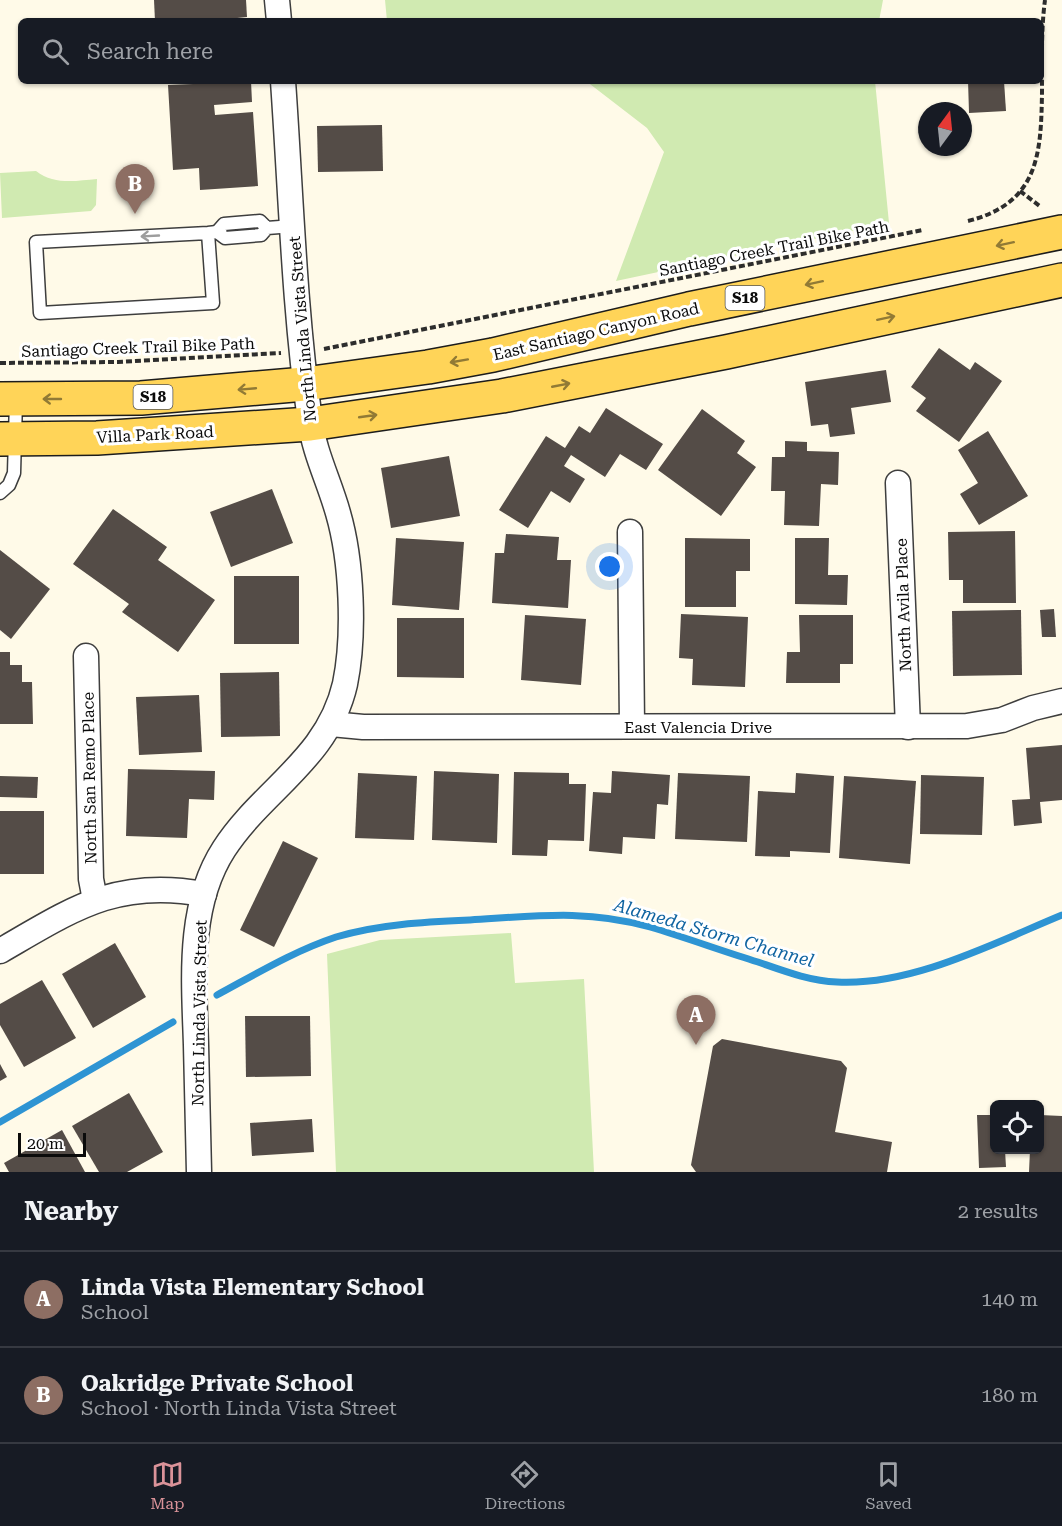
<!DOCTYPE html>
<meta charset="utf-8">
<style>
:root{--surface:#171b24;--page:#242831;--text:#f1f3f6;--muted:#9ea1a6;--line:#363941;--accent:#db9399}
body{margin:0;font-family:"Roboto Serif",serif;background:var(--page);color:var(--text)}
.controls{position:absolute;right:18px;bottom:18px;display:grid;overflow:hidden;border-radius:9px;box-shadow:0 2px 4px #0004}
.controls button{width:54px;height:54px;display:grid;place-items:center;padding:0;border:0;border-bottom:2px solid var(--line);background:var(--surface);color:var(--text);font:30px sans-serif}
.compass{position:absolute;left:918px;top:102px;width:54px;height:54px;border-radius:50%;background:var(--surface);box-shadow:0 2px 4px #0004;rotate:15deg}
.scale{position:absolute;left:18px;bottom:15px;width:68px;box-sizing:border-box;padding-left:6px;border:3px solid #0b0b0b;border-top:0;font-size:16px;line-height:21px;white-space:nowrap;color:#0b0b0b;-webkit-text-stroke:4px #fff;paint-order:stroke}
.you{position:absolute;left:610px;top:567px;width:21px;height:21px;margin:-15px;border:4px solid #fff;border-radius:50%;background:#1a73e8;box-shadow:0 0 0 9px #1a73e833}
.badge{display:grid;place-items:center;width:39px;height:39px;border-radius:50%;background:var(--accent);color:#fff;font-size:20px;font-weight:700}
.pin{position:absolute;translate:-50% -50px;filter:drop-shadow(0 2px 3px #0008)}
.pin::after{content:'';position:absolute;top:32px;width:21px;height:18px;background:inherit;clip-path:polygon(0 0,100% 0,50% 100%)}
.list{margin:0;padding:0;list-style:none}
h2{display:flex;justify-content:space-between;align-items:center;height:78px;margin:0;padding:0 24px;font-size:26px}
h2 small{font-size:20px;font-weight:400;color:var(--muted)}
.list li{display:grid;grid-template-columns:39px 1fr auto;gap:18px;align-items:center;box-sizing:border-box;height:96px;padding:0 24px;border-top:2px solid var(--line)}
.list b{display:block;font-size:22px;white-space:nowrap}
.list p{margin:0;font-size:20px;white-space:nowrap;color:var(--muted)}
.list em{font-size:20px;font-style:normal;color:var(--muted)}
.icon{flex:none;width:33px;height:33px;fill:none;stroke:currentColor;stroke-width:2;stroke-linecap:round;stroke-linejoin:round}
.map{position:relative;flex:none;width:1062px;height:1172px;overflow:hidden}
.search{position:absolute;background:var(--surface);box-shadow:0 2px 4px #0004;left:18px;right:18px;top:18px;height:66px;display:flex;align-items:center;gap:15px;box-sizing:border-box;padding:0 21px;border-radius:9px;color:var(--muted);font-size:22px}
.sheet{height:270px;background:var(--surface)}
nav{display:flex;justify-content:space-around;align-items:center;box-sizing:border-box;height:84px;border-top:2px solid var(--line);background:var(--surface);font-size:16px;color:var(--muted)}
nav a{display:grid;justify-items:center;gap:3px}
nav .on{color:var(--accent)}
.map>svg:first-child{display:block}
.green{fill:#d0eab1}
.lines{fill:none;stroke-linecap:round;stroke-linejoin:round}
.stream{stroke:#2e94d3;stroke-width:7}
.building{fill:#544c47}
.service-casing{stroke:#3e3e3e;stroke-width:15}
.minor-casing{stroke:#3e3e3e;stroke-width:27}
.primary-casing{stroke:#1c1c1c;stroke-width:36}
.path{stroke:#2d2d2d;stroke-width:4;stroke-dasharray:6 3;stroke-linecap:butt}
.service{stroke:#fff;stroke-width:12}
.minor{stroke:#fff;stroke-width:24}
.primary{stroke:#ffd458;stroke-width:33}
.oneway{stroke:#9d9d9d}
.oneway2{stroke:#917a35}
.labels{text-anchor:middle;stroke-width:6;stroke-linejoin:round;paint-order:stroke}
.shield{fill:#fff;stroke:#545454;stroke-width:1.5}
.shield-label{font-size:15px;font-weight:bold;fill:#0b0b0b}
.street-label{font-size:16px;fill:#0b0b0b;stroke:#fff}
.water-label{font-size:18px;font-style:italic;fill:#1064a1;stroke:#fff}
</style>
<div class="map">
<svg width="1062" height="1172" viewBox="0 0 1062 1172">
<rect width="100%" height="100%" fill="#fffae8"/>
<!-- green -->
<g class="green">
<path d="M385 0H883L879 21H387Z"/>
<path d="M586 81H875L889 223 616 281 664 152 647 128Z"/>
<path d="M36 171C54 185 75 181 97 179L96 205 91 211 2 218 0 173Z"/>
<path d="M511 933 515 983 584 979 594 1172H336L327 954 380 940Z"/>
</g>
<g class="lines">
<!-- stream -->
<g class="stream">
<path d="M217 995C256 974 294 951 336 937 379 924 425 922 470 920 535 916 587 909 650 927 687 938 722 951 758 962 784 971 810 981 837 982 912 986 994 943 1062 915"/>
<path d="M0 1122 173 1022"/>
</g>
</g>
<!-- building -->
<g class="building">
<path d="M154 0H246L247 17 208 21H155Z"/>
<path d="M193 81H251L252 102 214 105 215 115 253 112 258 186 200 190 199 168 173 170 168 85 193 84Z"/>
<path d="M968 81H1004L1006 111 969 113Z"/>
<path d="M382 125 383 171 318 172 317 126Z"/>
<path d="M939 348 970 370 975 362 1002 381 959 442 916 411 926 398 911 387Z"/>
<path d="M886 370 891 402 851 408 855 434 830 437 828 424 811 426 805 382Z"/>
<path d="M606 408 663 444 646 470 620 454 605 477 571 455 564 466 585 479 570 503 551 491 528 528 499 510 546 436 565 448 579 426 590 433Z"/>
<path d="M702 409 745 441 737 453 756 467 721 516 658 470Z"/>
<path d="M988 431 1028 496 979 525 960 494 978 483 958 450Z"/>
<path d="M785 441 807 442V451L839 452 838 485 821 484 819 526 784 525 785 491H771L772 457H785Z"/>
<path d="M449 456 460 516 391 528 381 468Z"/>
<path d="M272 489 293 543 231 567 210 512Z"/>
<path d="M113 509 167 547 158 560 215 600 178 652 122 612 129 604 73 564Z"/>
<path d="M1015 531 1016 603H963V580H949L948 532Z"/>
<path d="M506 534 559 537 557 560H571L568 608 492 603 495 553H504Z"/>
<path d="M396 538 464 542 459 610 392 605Z"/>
<path d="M685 538 750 539V571H736V607H685Z"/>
<path d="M795 538H829L828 575H848L847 605 795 604Z"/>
<path d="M0 550 50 589 11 639 0 630Z"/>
<rect x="234" y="576" width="65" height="68"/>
<path d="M1054 609 1056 637H1042L1040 610Z"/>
<path d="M1021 610 1022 675 953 676 952 611Z"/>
<path d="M681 614 748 617 745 687 692 685 693 659 679 658Z"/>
<path d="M525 615 586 619 581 685 521 680Z"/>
<path d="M799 615H853V664H840V683H786L787 652H800Z"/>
<path d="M397 618H464V678L397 677Z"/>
<path d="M0 652H10V665H22V682H32L33 724H0Z"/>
<path d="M279 672 280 736 221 737 220 673Z"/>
<path d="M199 695 202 752 139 755 136 697Z"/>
<path d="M1062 745V800L1040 802 1042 823 1014 826 1012 800 1030 799 1026 748Z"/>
<path d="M128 769 215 771 214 800 189 799 187 838 126 836Z"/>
<path d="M434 771 499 774 497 843 432 840Z"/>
<path d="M612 771 670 775 668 805 657 804 655 839 623 837 622 854 589 851 593 792 611 793Z"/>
<path d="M514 772 569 773V784H586L584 841 548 840 547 856 512 855Z"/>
<path d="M358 773 417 776 414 840 355 838Z"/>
<path d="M678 773 750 776 747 842 675 839Z"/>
<path d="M796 773 834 776 830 853 790 851V857L755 856 758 791 795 793Z"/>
<path d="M921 775 984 777 982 835 920 834Z"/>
<path d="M0 776 38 777 37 798 0 797Z"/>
<path d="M844 776 916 781 910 864 839 858Z"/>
<rect x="0" y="811" width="44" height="63"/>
<path d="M283 841 318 858 274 947 240 930Z"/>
<path d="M115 943 146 997 93 1028 62 974Z"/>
<path d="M42 980 76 1038 24 1067 0 1025V1004Z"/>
<path d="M245 1016H310L311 1076 246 1077Z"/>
<path d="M722 1039 841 1061 847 1068 835 1132 892 1142 887 1172H696L691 1165 713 1046Z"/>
<path d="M0 1064 7 1077 0 1081Z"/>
<path d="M129 1093 163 1152 127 1172H99L72 1126Z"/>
<path d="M977 1115H994V1150H1005L1006 1167 979 1168Z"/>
<path d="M1040 1115 1062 1116V1172H1029L1030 1150H1040Z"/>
<path d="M312 1119 314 1152 252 1156 250 1123Z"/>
<path d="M62 1130 85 1172H9L4 1163Z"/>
</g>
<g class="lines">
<defs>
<g id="service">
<path d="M267 228 261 235 225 238 217 232 224 224 260 221 267 228 293 226"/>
<path d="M208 233 213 303 40 313 36 242 208 233 217 232"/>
<path d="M0 493 9 485 14 473 16 400"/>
</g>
<g id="minor">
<path d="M277 0 279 21"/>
<path d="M898 483 908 727"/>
<path d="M630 532 632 726"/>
<path d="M86 656 91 879 95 900"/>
<path d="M331 724 363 727 967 726 1002 720 1033 708 1062 701"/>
<path d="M0 951C73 909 116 878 204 894"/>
<path d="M199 1172C198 1130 197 1088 196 1045 194 981 187 906 224 849 262 790 328 759 345 684 355 635 352 561 338 513 329 481 314 452 310 420 294 308 291 194 283 81"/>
</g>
<g id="primary">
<path d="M0 399 141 398 305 384 428 367 493 355 689 309 1062 232"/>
<path d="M0 439 97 438 310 424 502 396 726 352 1062 280"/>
</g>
</defs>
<!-- service casing -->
<use href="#service" class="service-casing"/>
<!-- minor casing -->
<use href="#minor" class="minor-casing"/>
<!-- primary casing -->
<use href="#primary" class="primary-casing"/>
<!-- path -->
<g class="path">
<path d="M1020 191 1041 207"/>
<path d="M968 221C1039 203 1041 154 1042 92 1042 61 1041 30 1045 0"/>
<path d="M324 349 923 230"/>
<path d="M0 363 118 362 281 353"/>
</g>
<!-- service -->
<use href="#service" class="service"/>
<!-- minor -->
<use href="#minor" class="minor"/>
<!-- primary -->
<use href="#primary" class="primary"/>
</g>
<!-- one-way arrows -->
<defs><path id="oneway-shaft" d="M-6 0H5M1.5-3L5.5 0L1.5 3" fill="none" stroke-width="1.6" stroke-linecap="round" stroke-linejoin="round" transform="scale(1.5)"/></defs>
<use class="oneway" href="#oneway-shaft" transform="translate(150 236) rotate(177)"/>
<g class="oneway2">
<use href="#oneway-shaft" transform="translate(1005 244) rotate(168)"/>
<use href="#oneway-shaft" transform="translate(814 283) rotate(168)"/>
<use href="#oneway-shaft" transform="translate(886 318) rotate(-12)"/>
<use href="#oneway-shaft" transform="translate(459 361) rotate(170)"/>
<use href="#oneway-shaft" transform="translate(561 385) rotate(-11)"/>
<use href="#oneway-shaft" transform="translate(247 389) rotate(175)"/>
<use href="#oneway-shaft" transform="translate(52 399) rotate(180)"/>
<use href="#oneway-shaft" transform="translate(368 416) rotate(-8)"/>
</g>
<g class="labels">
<!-- shield labels -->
<g class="shield">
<rect x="725.5" y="286" width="39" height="24" rx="4.5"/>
<rect x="133.5" y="385" width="39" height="24" rx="4.5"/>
</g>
<g class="shield-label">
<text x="745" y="303">S18</text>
<text x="153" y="402">S18</text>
</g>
<!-- street labels -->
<g class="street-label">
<text transform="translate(774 248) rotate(-11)" y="6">Santiago Creek Trail Bike Path</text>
<text transform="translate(302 329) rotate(-95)" y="6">North Linda Vista Street</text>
<text transform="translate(596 331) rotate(-13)" y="6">East Santiago Canyon Road</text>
<text transform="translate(138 347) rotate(-2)" y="6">Santiago Creek Trail Bike Path</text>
<text transform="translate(155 434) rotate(-3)" y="6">Villa Park Road</text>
<text transform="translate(903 605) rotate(-92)" y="6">North Avila Place</text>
<text x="698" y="733">East Valencia Drive</text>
<text transform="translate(89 778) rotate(-91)" y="6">North San Remo Place</text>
<text transform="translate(199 1013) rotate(-89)" y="6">North Linda Vista Street</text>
</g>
<!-- water labels -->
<g class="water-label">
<text transform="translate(714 933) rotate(16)" y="6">Alameda Storm Channel</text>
</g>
</g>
</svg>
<div class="controls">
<button><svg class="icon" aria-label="locate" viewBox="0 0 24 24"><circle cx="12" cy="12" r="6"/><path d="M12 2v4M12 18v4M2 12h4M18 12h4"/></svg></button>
</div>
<svg class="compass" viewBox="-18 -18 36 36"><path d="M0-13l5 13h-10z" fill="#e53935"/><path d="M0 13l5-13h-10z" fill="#9ea1a6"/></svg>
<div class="scale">20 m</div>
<div class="you"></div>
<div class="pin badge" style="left:696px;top:1045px;background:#8d6e63">A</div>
<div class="pin badge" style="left:135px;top:214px;background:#8d6e63">B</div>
<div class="search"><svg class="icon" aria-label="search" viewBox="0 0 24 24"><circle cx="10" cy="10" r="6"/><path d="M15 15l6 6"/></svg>Search here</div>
</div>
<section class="sheet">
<h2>Nearby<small>2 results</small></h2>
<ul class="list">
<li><span class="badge" style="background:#8d6e63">A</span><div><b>Linda Vista Elementary School</b><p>School</p></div><em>140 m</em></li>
<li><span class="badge" style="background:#8d6e63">B</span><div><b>Oakridge Private School</b><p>School · North Linda Vista Street</p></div><em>180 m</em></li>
</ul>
</section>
<nav>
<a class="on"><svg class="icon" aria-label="map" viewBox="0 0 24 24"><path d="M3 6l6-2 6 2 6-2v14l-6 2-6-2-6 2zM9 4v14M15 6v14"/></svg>Map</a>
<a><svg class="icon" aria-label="directions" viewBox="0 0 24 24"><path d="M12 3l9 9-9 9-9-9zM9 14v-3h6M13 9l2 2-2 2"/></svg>Directions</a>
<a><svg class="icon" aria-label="saved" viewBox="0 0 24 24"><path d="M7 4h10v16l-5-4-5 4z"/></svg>Saved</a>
</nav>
